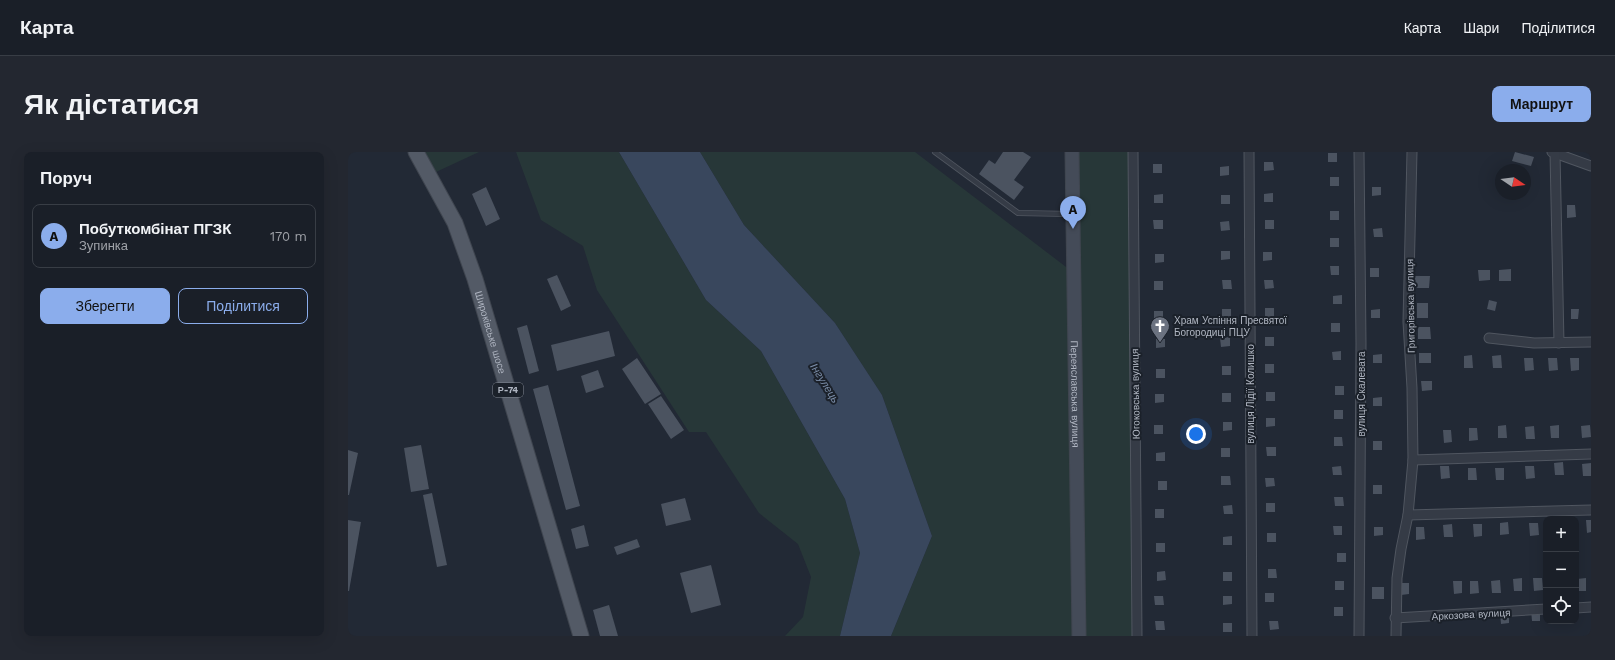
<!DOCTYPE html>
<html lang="uk">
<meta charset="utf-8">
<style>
:root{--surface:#1a1f28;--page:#232730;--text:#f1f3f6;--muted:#9fa2a8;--line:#383d45;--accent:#8badec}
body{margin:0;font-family:"Work Sans",sans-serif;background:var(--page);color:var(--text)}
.controls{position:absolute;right:12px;bottom:12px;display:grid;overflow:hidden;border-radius:8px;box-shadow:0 4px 16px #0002}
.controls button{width:36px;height:36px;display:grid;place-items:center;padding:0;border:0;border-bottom:1px solid var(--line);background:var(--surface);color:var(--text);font:20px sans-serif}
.compass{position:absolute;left:1147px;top:12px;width:36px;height:36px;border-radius:50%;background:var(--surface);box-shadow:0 4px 16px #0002;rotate:103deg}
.you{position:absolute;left:848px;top:282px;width:14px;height:14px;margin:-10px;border:3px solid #fff;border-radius:50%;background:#1a73e8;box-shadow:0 0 0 6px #1a73e833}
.badge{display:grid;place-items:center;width:26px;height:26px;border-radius:50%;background:var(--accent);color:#111;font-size:13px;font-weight:700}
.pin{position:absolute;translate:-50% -33px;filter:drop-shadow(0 1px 2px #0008)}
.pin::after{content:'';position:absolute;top:21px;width:14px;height:12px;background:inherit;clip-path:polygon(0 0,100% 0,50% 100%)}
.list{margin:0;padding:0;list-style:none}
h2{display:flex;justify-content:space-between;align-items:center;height:52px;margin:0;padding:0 16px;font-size:17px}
h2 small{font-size:13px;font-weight:400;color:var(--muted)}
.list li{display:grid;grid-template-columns:26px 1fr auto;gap:12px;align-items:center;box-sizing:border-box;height:64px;margin:0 8px 8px;padding:0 8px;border:1px solid var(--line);border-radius:8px}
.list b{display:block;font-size:15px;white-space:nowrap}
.list p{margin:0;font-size:13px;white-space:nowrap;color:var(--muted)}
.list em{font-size:13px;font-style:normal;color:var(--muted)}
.actions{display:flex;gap:8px;padding:12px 16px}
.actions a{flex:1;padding:9px 0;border:1px solid var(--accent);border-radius:8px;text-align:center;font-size:14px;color:var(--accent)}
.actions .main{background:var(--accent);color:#111}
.icon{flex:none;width:22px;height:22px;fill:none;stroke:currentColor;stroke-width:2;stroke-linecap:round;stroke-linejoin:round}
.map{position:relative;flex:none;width:1243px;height:484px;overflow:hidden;border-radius:8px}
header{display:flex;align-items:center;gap:24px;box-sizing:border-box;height:56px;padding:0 20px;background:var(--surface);border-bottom:1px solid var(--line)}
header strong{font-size:19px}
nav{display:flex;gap:22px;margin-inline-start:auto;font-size:14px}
.intro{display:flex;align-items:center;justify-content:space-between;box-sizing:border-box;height:96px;padding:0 24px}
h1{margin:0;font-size:28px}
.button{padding:10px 18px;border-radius:8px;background:var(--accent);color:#111;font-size:14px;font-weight:700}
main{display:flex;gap:24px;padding:0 24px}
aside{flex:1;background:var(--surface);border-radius:8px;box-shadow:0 4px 16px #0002}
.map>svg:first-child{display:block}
.green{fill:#273738}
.water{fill:#39475d}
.building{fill:#4b5360}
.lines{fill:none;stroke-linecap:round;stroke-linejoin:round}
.lane-casing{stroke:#505660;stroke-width:6}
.street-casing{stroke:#505660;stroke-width:11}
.secondary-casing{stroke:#3f454f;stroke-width:15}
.primary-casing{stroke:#3f454f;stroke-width:17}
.lane{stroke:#353b46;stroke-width:4.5}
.street{stroke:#353b46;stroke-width:9}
.secondary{stroke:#444b58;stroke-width:13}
.primary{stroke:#535a66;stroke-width:15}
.labels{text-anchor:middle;stroke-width:4;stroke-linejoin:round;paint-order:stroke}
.shield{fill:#1b212a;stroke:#838994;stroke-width:1}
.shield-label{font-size:9px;font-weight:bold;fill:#b0b6c2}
.street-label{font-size:10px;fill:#b0b6c2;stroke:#1b212a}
.poi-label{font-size:10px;fill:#b0b6c2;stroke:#1b212a;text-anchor:start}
.water-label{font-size:11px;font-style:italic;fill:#7b8da8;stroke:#1b212a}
</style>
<header>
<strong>Карта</strong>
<nav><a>Карта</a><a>Шари</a><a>Поділитися</a></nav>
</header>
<div class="intro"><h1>Як дістатися</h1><a class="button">Маршрут</a></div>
<main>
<aside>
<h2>Поруч<small></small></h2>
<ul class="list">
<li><span class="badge">A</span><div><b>Побуткомбінат ПГЗК</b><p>Зупинка</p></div><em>170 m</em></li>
</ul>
<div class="actions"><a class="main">Зберегти</a><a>Поділитися</a></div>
</aside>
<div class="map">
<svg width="1243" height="484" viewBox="0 0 1243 484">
<rect width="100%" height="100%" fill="#222935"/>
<!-- green -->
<g class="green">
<path d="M77 0H131L88 20Z"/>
<path d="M168 0H271L358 148 413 199 497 347 512 401 492 484H437L455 465 463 425 450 392 411 361 358 280H341L249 138 235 94 193 68Z"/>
<path d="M352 0H567L726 121 724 0H785L789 484H543L584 384 534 243 487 171 396 73Z"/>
</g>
<!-- water -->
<path class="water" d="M271 0H352L396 73 487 171 534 243 584 384 543 484H492L512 401 497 347 413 199 358 148Z"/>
<!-- building -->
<g class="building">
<path d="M655 0H675L683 5 666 28 676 35 666 48 631 22 641 8 647 12Z"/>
<path d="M1167 0 1186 5 1183 14 1164 9Z"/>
<rect x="980" y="1" width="9" height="9"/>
<path d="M916 10H925L926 18 916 19Z"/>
<rect x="805" y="12" width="9" height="9"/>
<path d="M881 14V23L872 24V15Z"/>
<rect x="982" y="25" width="9" height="9"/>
<path d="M138 35 152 67 138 74 124 42Z"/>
<path d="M1024 35H1033V43L1024 44Z"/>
<path d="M925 41V50H916V42Z"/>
<path d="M815 42V51H806V43Z"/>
<rect x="873" y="43" width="9" height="9"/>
<path d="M1219 53H1227L1228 65 1219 66Z"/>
<rect x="982" y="59" width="9" height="9"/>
<path d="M805 68H815V77H806Z"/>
<rect x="917" y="68" width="9" height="9"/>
<path d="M881 69 882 78 873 79 872 70Z"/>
<path d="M1034 76 1035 85H1026L1025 77Z"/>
<rect x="982" y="86" width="9" height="9"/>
<path d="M873 99H882V107L873 108Z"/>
<path d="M915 100H924V108L915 109Z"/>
<path d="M807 102H816V110L807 111Z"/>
<path d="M982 114H991V123H983Z"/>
<rect x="1022" y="116" width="9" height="9"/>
<path d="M1163 117V129H1151V118Z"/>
<path d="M1130 118H1142V128L1131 129Z"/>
<path d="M209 123 223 154 213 159 199 127Z"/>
<path d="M1067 124H1082L1081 136H1067Z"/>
<path d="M874 128H883L884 137H875Z"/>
<path d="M916 128H925L926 136 917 137Z"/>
<rect x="806" y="129" width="9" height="9"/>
<path d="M994 143V152H985V144Z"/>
<path d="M1141 148 1149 150 1147 159 1139 157Z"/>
<rect x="1069" y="151" width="11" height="15"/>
<rect x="917" y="156" width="9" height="9"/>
<rect x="874" y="157" width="9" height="9"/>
<path d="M1032 157V166H1023V158Z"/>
<path d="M1223 157H1231L1230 167H1223Z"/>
<rect x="806" y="159" width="9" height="9"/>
<rect x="983" y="171" width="9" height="9"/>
<path d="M179 173 191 219 181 222 169 176Z"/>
<path d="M1070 175H1082L1083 187H1070Z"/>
<path d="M261 179 267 204 209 219 203 193Z"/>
<path d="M882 185V194L873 195 872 186Z"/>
<rect x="917" y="185" width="9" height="9"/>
<path d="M808 187H817V195L808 196Z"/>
<path d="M993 199V208H985L984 200Z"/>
<rect x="1071" y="201" width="12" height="10"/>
<path d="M1034 202V211H1025V203Z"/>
<path d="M1124 203 1125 216H1116V204Z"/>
<path d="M1153 203 1154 216H1145L1144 204Z"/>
<path d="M289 206 313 242 297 252 274 217Z"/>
<path d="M1176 206H1185L1186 218 1177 219Z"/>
<path d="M1200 206H1209L1210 218 1201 219Z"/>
<path d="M1222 206H1231V218L1223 219Z"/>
<rect x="917" y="212" width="9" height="9"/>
<rect x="874" y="214" width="9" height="9"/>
<rect x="808" y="217" width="9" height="9"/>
<path d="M250 218 256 235 238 241 233 224Z"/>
<path d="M1073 229H1084V238L1074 239Z"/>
<path d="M200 233 232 354 218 358 185 237Z"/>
<rect x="987" y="234" width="9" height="9"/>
<rect x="918" y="240" width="9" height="9"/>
<rect x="874" y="241" width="9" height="9"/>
<path d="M807 242H816V250L807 251Z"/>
<path d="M313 244 336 278 323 287 300 252Z"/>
<path d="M1034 245V254H1025V246Z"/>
<rect x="986" y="258" width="9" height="9"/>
<path d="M918 266H927V274L918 275Z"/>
<path d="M875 270H884V278L875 279Z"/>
<rect x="806" y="273" width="9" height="9"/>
<path d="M1158 273 1159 286H1150V274Z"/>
<path d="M1211 273V286H1203L1202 274Z"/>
<path d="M1242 273 1243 285 1234 286 1233 274Z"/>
<path d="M1186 274 1187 287H1178L1177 275Z"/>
<path d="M1121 276H1129L1130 288 1121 289Z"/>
<path d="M1095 278H1103L1104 290 1096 291Z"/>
<path d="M986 285H994L995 294H986Z"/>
<rect x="1025" y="289" width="9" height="9"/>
<path d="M73 293 81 337 63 340 56 296Z"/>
<path d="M918 295H928V304H919Z"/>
<rect x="873" y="296" width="9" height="9"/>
<path d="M0 298 10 301 1 343H0Z"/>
<path d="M817 300V309H808V301Z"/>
<path d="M1215 310 1216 323H1207L1206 311Z"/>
<path d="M1243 311V324H1235L1234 312Z"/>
<path d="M993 314 994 323H985L984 315Z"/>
<path d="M1092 314H1101L1102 326 1093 327Z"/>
<path d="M1177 314H1186L1187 326 1178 327Z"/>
<path d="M1120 316H1128L1129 328H1120Z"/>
<path d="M1147 316H1156V328H1148Z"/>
<path d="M873 324H882L883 333H873Z"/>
<path d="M917 326H926L927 334 918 335Z"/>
<rect x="810" y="329" width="9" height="9"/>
<rect x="1025" y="333" width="9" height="9"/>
<path d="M84 341 99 413 89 415 75 343Z"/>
<path d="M986 345H995L996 354H987Z"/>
<path d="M337 346 343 368 318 374 313 352Z"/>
<rect x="918" y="351" width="9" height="9"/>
<path d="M884 353 885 362H876L875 354Z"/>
<rect x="807" y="357" width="9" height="9"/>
<path d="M0 368 13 370 1 439H0Z"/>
<path d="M1238 368H1243V380L1239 381Z"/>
<path d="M1160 370 1161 382 1152 383V371Z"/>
<path d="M1181 371H1190L1191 383 1182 384Z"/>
<path d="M1104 372 1105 385H1096L1095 373Z"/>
<path d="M1125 372H1134V384L1126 385Z"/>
<path d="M236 373 241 394 228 397 223 377Z"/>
<path d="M985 374H994V383H986Z"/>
<path d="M1026 375H1035V383L1026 384Z"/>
<path d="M1068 375H1076L1077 387 1068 388Z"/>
<rect x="919" y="381" width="9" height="9"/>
<path d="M884 384V393H875V385Z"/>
<path d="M289 387 292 395 269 403 266 395Z"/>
<rect x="808" y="391" width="9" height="9"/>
<rect x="989" y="401" width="9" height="9"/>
<path d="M363 413 373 453 343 461 332 421Z"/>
<path d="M920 417H928L929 426H920Z"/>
<path d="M817 419 818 428 809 429V420Z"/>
<rect x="875" y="420" width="9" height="9"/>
<path d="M1174 426V439H1166L1165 427Z"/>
<path d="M1185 426H1194L1195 438 1186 439Z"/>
<path d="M1238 426V439H1230L1229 427Z"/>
<path d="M1152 428 1153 441H1144L1143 429Z"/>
<rect x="987" y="429" width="9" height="9"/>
<path d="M1105 429H1114V441L1106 442Z"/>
<path d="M1122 429H1130L1131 441 1122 442Z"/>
<path d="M1053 431H1061V442L1053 443Z"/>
<rect x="1024" y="435" width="12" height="12"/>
<rect x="917" y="441" width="9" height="9"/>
<path d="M806 444H815L816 453H807Z"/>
<path d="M875 444H884V452L875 453Z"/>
<path d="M261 453 270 484H252L245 458Z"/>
<rect x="986" y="455" width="9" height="9"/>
<path d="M1183 457H1192V469H1184Z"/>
<path d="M1152 459H1161V471L1153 472Z"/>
<path d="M807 469H816L817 478H808Z"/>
<path d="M921 469H930L931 477 922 478Z"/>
<rect x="875" y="471" width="9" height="9"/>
</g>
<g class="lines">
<defs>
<path id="lane" d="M587 0 670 61 723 62"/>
<g id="street">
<path d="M785 0 789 484"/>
<path d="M901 0 904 484"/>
<path d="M1204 0 1243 14"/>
<path d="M1207 1 1211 191"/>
<path d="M1141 186 1186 191 1243 190"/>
<path d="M1065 308 1243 302"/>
<path d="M1060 363 1243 358"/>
<path d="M1228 456 1243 455"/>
<path d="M1047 466 1198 457"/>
<path d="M1011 484 1013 191 1011 0"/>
<path d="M1048 484 1049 426 1053 397 1060 363 1065 308 1064 236 1060 170 1064 0"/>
</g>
<g id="secondary">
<path id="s1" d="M724 0 731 484"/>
</g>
<g id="primary">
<path id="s2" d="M68 0 107 71 127 127 233 484"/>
</g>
</defs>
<!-- lane casing -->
<use href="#lane" class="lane-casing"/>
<!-- street casing -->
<use href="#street" class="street-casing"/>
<!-- secondary casing -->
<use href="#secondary" class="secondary-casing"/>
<!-- primary casing -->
<use href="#primary" class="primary-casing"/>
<!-- lane -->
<use href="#lane" class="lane"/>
<!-- street -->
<use href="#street" class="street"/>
<!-- secondary -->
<use href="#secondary" class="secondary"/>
<!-- primary -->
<use href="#primary" class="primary"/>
</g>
<!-- icons -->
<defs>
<symbol id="church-pin" viewBox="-11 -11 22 30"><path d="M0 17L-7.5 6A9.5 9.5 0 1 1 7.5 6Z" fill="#6b7280" stroke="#1b212a"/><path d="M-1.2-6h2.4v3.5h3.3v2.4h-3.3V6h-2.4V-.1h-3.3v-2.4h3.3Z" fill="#fff"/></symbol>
</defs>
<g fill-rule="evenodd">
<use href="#church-pin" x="801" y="163" width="22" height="30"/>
</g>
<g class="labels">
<!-- shield labels -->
<rect class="shield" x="145" y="231" width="30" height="14" rx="3"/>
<g class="shield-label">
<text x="160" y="241">Р-74</text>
</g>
<!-- street labels -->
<g class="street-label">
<text transform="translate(1062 154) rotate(-91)" y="4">Григорівська вулиця</text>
<text dy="4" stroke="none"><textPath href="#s2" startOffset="196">Широківське шосе</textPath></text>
<text dy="4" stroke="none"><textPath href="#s1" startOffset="242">Переяславська вулиця</textPath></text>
<text transform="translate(787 242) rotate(-91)" y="4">Югоковська вулиця</text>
<text transform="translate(902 242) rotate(-90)" y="4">вулиця Лідії Колишко</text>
<text transform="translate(1013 242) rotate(-90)" y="4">вулиця Скалевата</text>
<text transform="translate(1123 462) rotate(-3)" y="4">Аркозова вулиця</text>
</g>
<!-- poi labels -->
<g class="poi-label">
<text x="826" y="172">Храм Успіння Пресвятої<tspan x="826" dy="12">Богородиці ПЦУ</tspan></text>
</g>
<!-- water labels -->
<g class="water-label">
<text transform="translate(477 231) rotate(58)" y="4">Інгулець</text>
</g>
</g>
</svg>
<div class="controls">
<button>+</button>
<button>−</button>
<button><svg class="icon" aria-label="locate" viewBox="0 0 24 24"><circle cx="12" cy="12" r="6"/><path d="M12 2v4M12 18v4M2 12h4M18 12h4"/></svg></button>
</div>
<svg class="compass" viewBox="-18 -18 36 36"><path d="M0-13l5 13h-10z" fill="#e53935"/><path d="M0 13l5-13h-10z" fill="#9fa2a8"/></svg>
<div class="you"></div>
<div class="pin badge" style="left:725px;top:77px">A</div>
</div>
</main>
